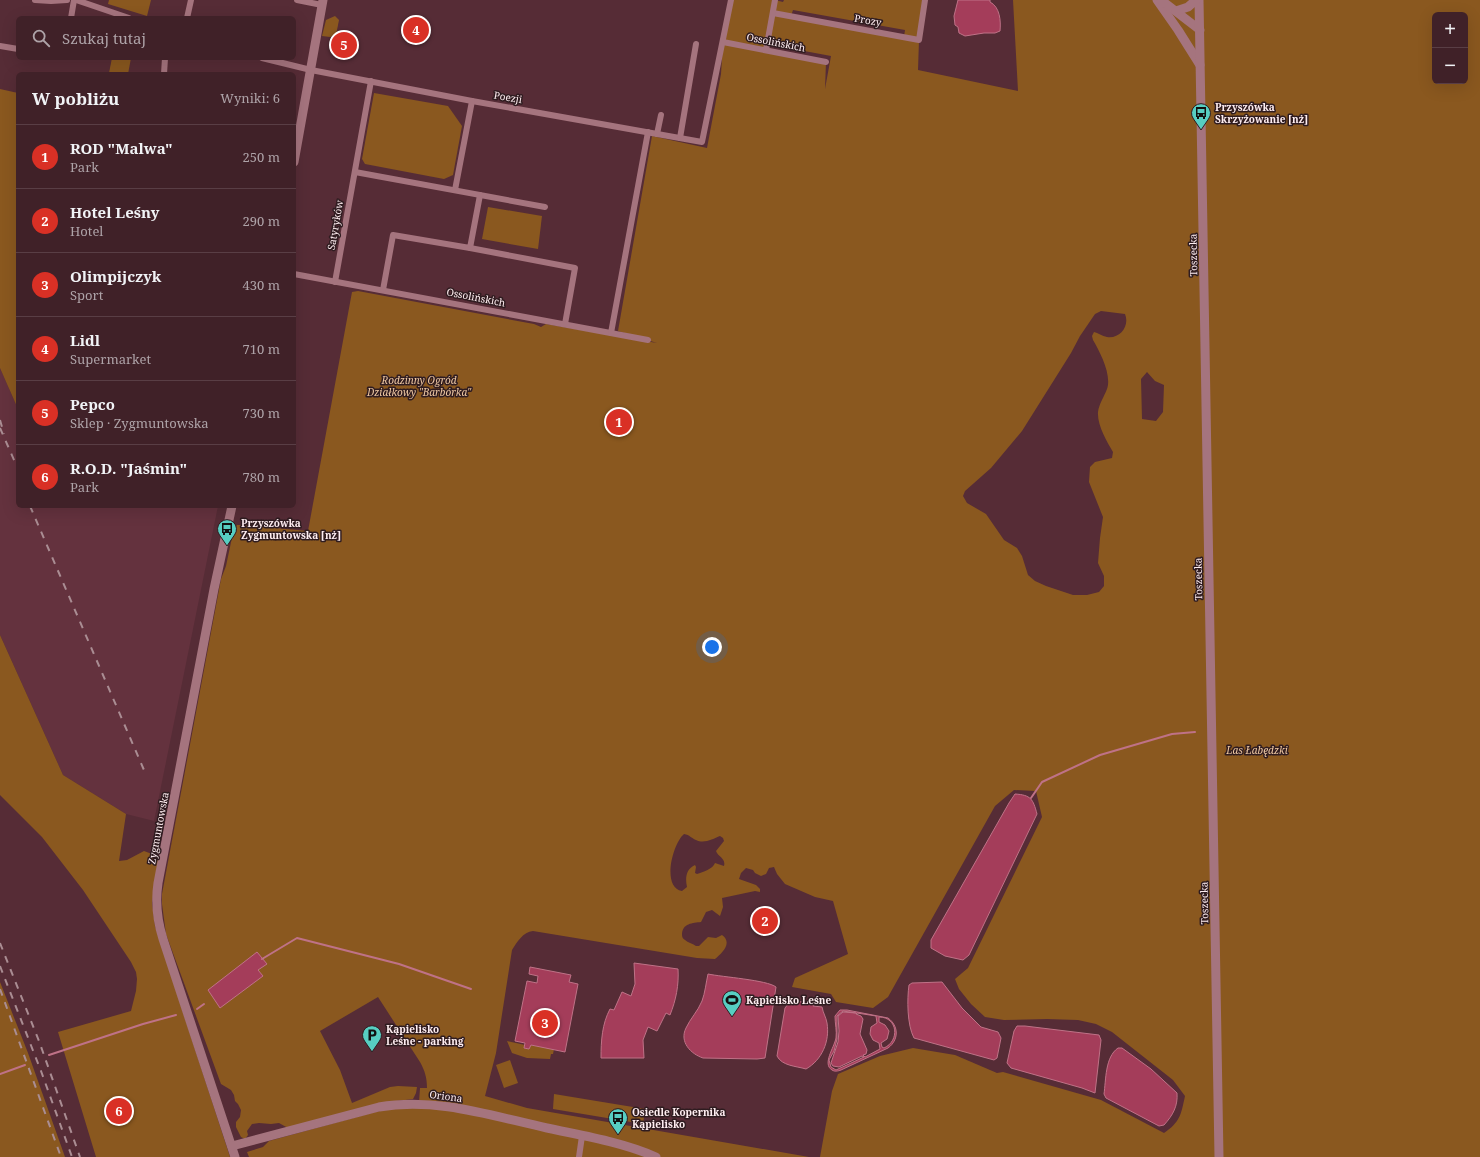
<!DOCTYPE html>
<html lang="pl">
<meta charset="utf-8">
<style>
:root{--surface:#402128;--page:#472930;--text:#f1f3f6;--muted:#aea3a8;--line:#593e45;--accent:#d93025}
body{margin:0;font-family:"Noto Serif",serif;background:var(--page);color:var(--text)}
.controls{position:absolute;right:12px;top:12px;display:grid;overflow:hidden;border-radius:6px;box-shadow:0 4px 16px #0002}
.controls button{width:36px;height:36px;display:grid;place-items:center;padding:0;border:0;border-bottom:1px solid var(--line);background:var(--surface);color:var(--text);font:20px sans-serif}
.you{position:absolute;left:712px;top:647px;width:14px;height:14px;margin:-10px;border:3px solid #fff;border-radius:50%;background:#1a73e8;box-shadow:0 0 0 6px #1a73e833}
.badge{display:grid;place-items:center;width:26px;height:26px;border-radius:50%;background:var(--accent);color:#fff;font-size:13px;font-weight:700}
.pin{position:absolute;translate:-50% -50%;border:2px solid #fff;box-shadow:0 1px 4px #0006}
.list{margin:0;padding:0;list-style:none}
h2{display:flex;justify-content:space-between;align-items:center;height:52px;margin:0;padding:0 16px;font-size:17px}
h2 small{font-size:13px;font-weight:400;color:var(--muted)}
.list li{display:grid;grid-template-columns:26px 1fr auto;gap:12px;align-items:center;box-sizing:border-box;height:64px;padding:0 16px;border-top:1px solid var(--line)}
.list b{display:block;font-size:15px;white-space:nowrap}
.list p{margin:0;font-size:13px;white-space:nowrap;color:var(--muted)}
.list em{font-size:13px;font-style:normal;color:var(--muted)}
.icon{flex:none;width:22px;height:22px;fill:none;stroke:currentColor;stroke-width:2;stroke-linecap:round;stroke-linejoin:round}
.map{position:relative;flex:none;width:1480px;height:1157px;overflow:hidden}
.search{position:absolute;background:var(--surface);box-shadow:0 4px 16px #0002;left:16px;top:16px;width:280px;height:44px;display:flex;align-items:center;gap:10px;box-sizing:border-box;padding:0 14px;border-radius:6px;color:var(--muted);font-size:15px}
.panel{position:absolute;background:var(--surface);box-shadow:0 4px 16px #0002;left:16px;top:72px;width:280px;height:436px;border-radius:6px}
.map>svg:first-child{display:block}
.built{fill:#64323e}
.green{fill:#8a581f;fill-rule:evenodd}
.water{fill:#a43d5a;stroke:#bf7287;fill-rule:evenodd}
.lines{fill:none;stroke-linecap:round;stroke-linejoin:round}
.stream{stroke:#bf7287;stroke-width:2}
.street{stroke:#a5747e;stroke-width:6}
.secondary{stroke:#a5747e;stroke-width:9}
.rail{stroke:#aa8d93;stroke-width:2;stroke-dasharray:7 7;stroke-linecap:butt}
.labels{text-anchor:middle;stroke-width:3;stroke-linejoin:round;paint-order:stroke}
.street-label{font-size:10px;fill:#ffeef1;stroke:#2f1c20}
.poi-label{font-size:10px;font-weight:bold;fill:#ffeef1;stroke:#2f1c20;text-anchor:start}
.park-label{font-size:10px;font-style:italic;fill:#f1caa4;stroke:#2f1c20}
</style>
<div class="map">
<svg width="1480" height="1157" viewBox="0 0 1480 1157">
<rect width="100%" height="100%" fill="#562c36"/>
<!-- built -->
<path class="built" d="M0 368 18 409V506H218L154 821 126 814 63 775 0 635Z"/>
<!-- green -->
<g class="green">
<path d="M109 0H151L147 16 108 4Z"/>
<path d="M731 0H775L783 2 784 0H925L919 40 918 70 1018 91 1013 0H1480V1157H820L832 1091 838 1074 880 1056 913 1048 955 1055 997 1073 1003 1072 1101 1100 1164 1133C1180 1122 1181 1115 1185 1096L1173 1080 1112 1032 1096 1024 1078 1020 1047 1019 1004 1020 985 1017 971 1004 959 989 955 979 968 968 1042 817 1036 791 1014 790 995 806 888 997 873 1008 836 1002 831 994 792 987 795 978 848 954 833 901 815 897 785 884 777 874 774 867 769 868 766 874 761 876 755 873 753 870 746 868 741 873 739 879 756 885 760 889V892L755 891 722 898 723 907 720 916 712 910 706 912 701 922C693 923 682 923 682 935 682 937 683 939 685 940 688 943 692 943 696 946H699L708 937 716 938 722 935C733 943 722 953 715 959L697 958 533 931C523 932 517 942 512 950L496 1053 485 1096 527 1108 809 1157H249L247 1152 263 1147 269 1141 375 1112 419 1103 420 1088H427C427 1078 425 1071 420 1062L378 997 320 1031 340 1070 352 1103 390 1087 398 1086 417 1087 416 1093 413 1099 380 1103 288 1128 279 1123 271 1124 259 1123 252 1124 247 1131 248 1135 245 1139 241 1137 236 1127V1122L240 1117 241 1110 238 1104 235 1101 234 1095 231 1090 221 1084 166 934 162 904V894L221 579 226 566 234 528 237 525H242L308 531 352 292 358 291 534 324 541 327 546 324 657 343 618 331 652 136 707 148 721 74 723 42ZM793 10 905 30 904 37 791 16ZM1435 15H1465V81H1435ZM767 44 831 56 825 89 826 62 766 50ZM1101 311 1125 314C1130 326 1120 339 1107 337 1102 336 1098 333 1094 332L1092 336 1093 340C1100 352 1112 375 1107 389 1104 397 1099 404 1098 412 1097 425 1107 442 1113 452L1112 458 1095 462 1090 467 1089 482 1103 517 1100 538 1098 563 1104 576V586L1099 592 1087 595H1073L1046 586 1035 581 1028 575 1022 556 1017 548 1004 540 986 514 967 503 963 496 965 491 991 468 1022 431 1071 353 1080 336 1095 314ZM1147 372 1155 381 1164 385 1163 412 1156 421 1142 419 1141 379ZM684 834C690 835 691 838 696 840 704 844 713 839 720 836L723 838 724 841 716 851C718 857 726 858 724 866L715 863C713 869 703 872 697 874L695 873 696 867 695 865C686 869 685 878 687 887L682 891C661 887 673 843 684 834Z"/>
<path d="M335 16 339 20 336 35 330 37 322 36 326 20Z"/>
<path d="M112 58H131L128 74 109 73Z"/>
<path d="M0 89 18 93V409L0 368Z"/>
<path d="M374 93 448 106 462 126 453 175 444 179 365 164 362 159Z"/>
<path d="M488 207 542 216 538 249 482 239Z"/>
<path d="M0 635 63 775 126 814 119 861 127 860 144 851 160 857 152 903 155 926 230 1157H96L58 1032 131 1011 136 991 137 979 136 972 131 962 83 890 42 837 0 795Z"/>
<path d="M0 982 28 1053 65 1157H0Z"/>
<path d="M507 1041 525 1045 524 1048 529 1049 530 1045 554 1049 553 1054H551L550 1059 527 1058 512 1053Z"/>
<path d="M510 1060 518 1083 504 1088 496 1065Z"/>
<path d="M554 1094 645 1109 643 1124 553 1109Z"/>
</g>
<!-- water -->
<g class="water">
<path d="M958 0H990V2C1000 7 1001 21 1000 31L995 33H984L965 36 959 33 958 27 955 25 954 16Z"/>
<path d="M1015 794C1031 795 1033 799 1037 814L969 955 963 960 945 956 931 948V940L1009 803Z"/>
<path d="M257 952 267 964 258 970 263 976 220 1008 208 990Z"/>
<path d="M634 963 678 969C679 985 676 1000 670 1015L666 1013 657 1031 648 1027 643 1040 644 1058H601C601 1041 602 1024 610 1009L614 1010 622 992 631 996 635 984Z"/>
<path d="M530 967 571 975 569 982 578 984 565 1052 531 1045 529 1049 524 1048 525 1043 515 1041 527 981 537 983 538 976 529 974Z"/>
<path d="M708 974C722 977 767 980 776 987L765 1058 757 1059 703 1058C691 1054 679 1042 686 1028 690 1019 698 1011 702 1001 705 993 706 983 708 974Z"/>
<path d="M942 982 962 1008 981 1027 998 1032 1001 1038 997 1058 994 1060 914 1038C907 1025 907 999 909 985L912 983Z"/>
<path d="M796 1001 813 1004V1006L822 1007C823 1013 826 1017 827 1023 830 1041 822 1060 806 1069 796 1066 782 1066 777 1056L785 1008 789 1003Z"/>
<path d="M840 1010H847L888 1018C899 1026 899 1040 888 1048L841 1070C838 1071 835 1072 832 1070 822 1064 834 1048 836 1038 837 1031 835 1024 835 1016ZM843 1011 856 1013 843 1012 838 1016 839 1031 838 1042 831 1063 833 1066 839 1067 862 1056 864 1057 836 1070 831 1067 829 1060 834 1051 837 1039V1016ZM857 1013 876 1016 877 1023 871 1027 870 1034 873 1040 879 1043 880 1049 865 1057 863 1055 866 1054 867 1050 860 1034 863 1019 861 1016 856 1014ZM879 1017C898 1017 900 1041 884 1048L882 1047 881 1043 887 1039 889 1031 885 1025 879 1022Z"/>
<path d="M1017 1026H1025L1099 1035 1101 1040 1095 1093 1082 1088 1011 1068 1007 1063 1014 1031Z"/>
<path d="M1118 1048H1122L1151 1069 1177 1093C1178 1106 1173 1115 1164 1125L1159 1126 1106 1098 1104 1094C1106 1080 1105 1057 1118 1048Z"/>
</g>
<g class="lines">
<!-- stream -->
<g class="stream">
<path d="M1031 798 1042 782 1100 755 1172 734 1195 732"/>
<path d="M262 959 297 938 399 964 471 989"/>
<path d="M197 1009 204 1004"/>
<path d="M49 1055 143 1024 176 1015"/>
<path d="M0 1074 25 1065"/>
</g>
<!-- street -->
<g class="street">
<path d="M35 0 51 1 67 0"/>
<path d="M76 0 129 18"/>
<path d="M297 0 322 5"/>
<path d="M773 13 919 40 925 0"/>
<path d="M71 18 74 0"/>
<path d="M187 18 191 0"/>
<path d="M723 42 826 62"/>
<path d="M0 46 18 49"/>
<path d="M766 50 775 0"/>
<path d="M262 58 311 70 472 101 702 142 731 0"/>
<path d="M164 74 165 58"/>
<path d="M657 134 661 115"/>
<path d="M680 138 696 44"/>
<path d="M355 172 545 207"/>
<path d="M455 190 472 101"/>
<path d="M470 248 575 268 565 324"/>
<path d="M294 274 648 340"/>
<path d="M335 282 371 81"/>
<path d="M383 290 393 235 470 248 480 195"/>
<path d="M611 333 648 132"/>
<path d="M579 1157 582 1136"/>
</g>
<!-- secondary -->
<g class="secondary">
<path d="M1157 0 1178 30 1200 65"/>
<path d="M1161 0 1200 30"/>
<path d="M1199 0 1219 1157"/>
<path d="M1176 11 1188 7 1196 0"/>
<path d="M294 162 323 0"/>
<path d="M232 506 214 589 158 883C155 903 157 920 163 939L235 1157"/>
<path d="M232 1146 379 1107C436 1097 492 1116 547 1128 584 1136 622 1142 656 1157"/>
</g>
<!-- rail -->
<g class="rail">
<path d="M0 420 4 434"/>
<path d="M0 428 18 469"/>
<path d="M30 506 144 770"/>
<path d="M0 943 39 1041 80 1157"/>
<path d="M0 966 41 1071 72 1157"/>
<path d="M0 989 61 1157"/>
</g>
</g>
<!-- icons -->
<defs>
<symbol id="bus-pin" viewBox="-11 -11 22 30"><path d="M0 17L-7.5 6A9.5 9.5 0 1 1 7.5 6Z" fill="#57cec2" stroke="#2f1c20"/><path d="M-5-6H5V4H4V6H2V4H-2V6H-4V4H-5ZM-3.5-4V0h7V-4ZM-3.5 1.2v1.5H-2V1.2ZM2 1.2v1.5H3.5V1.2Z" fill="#111"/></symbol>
<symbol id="stadium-pin" viewBox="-11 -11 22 30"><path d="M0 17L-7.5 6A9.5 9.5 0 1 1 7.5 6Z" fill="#57cec2" stroke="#2f1c20"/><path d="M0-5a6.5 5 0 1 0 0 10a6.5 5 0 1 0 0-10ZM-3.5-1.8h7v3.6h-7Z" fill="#111"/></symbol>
<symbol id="parking-pin" viewBox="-11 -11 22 30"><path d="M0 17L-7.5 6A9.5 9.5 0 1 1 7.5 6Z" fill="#57cec2" stroke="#2f1c20"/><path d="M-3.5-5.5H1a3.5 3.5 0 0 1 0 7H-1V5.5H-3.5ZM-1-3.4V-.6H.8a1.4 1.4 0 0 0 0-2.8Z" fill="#111"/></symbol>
</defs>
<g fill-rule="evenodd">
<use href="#bus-pin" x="1190" y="102" width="22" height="30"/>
<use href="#bus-pin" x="216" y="518" width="22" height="30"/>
<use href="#stadium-pin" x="721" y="989" width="22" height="30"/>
<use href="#parking-pin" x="361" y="1024" width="22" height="30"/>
<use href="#bus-pin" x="607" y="1107" width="22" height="30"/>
</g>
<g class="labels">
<!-- street labels -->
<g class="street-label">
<text transform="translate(868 20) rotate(10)" y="4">Prozy</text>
<text transform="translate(776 42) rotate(11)" y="4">Ossolińskich</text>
<text transform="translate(508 97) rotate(10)" y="4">Poezji</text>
<text transform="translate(335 225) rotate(-80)" y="4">Satyryków</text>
<text transform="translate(1193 255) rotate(-91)" y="4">Toszecka</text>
<text transform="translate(476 297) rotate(11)" y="4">Ossolińskich</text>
<text transform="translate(1198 579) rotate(-91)" y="4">Toszecka</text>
<text transform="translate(158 828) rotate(-79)" y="4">Zygmuntowska</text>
<text transform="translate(1204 903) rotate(-91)" y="4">Toszecka</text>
<text transform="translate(446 1096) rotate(8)" y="4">Oriona</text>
</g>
<!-- poi labels -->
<g class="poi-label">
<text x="1215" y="111">Przyszówka<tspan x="1215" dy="12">Skrzyżowanie [nż]</tspan></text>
<text x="241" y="527">Przyszówka<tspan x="241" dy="12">Zygmuntowska [nż]</tspan></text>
<text x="746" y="1004">Kąpielisko Leśne</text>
<text x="386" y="1033">Kąpielisko<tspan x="386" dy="12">Leśne - parking</tspan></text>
<text x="632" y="1116">Osiedle Kopernika<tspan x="632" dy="12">Kąpielisko</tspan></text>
</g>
<!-- park labels -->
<g class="park-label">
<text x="419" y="384">Rodzinny Ogród<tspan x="419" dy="12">Działkowy "Barbórka"</tspan></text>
<text x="1257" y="754">Las Łabędzki</text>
</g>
</g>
</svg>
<div class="controls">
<button>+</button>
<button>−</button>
</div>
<div class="you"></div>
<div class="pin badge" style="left:619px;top:422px">1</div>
<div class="pin badge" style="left:765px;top:921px">2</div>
<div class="pin badge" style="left:545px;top:1023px">3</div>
<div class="pin badge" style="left:416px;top:30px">4</div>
<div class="pin badge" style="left:344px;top:45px">5</div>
<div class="pin badge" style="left:119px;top:1111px">6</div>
<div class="search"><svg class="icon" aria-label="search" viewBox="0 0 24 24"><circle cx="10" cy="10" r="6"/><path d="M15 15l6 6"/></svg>Szukaj tutaj</div>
<section class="panel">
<h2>W pobliżu<small>Wyniki: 6</small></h2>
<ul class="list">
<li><span class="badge">1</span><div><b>ROD &quot;Malwa&quot;</b><p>Park</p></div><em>250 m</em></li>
<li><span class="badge">2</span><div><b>Hotel Leśny</b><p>Hotel</p></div><em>290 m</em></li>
<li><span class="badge">3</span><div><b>Olimpijczyk</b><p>Sport</p></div><em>430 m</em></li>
<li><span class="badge">4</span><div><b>Lidl</b><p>Supermarket</p></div><em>710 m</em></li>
<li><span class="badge">5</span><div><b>Pepco</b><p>Sklep · Zygmuntowska</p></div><em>730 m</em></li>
<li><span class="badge">6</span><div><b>R.O.D. &quot;Jaśmin&quot;</b><p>Park</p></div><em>780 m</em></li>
</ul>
</section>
</div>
